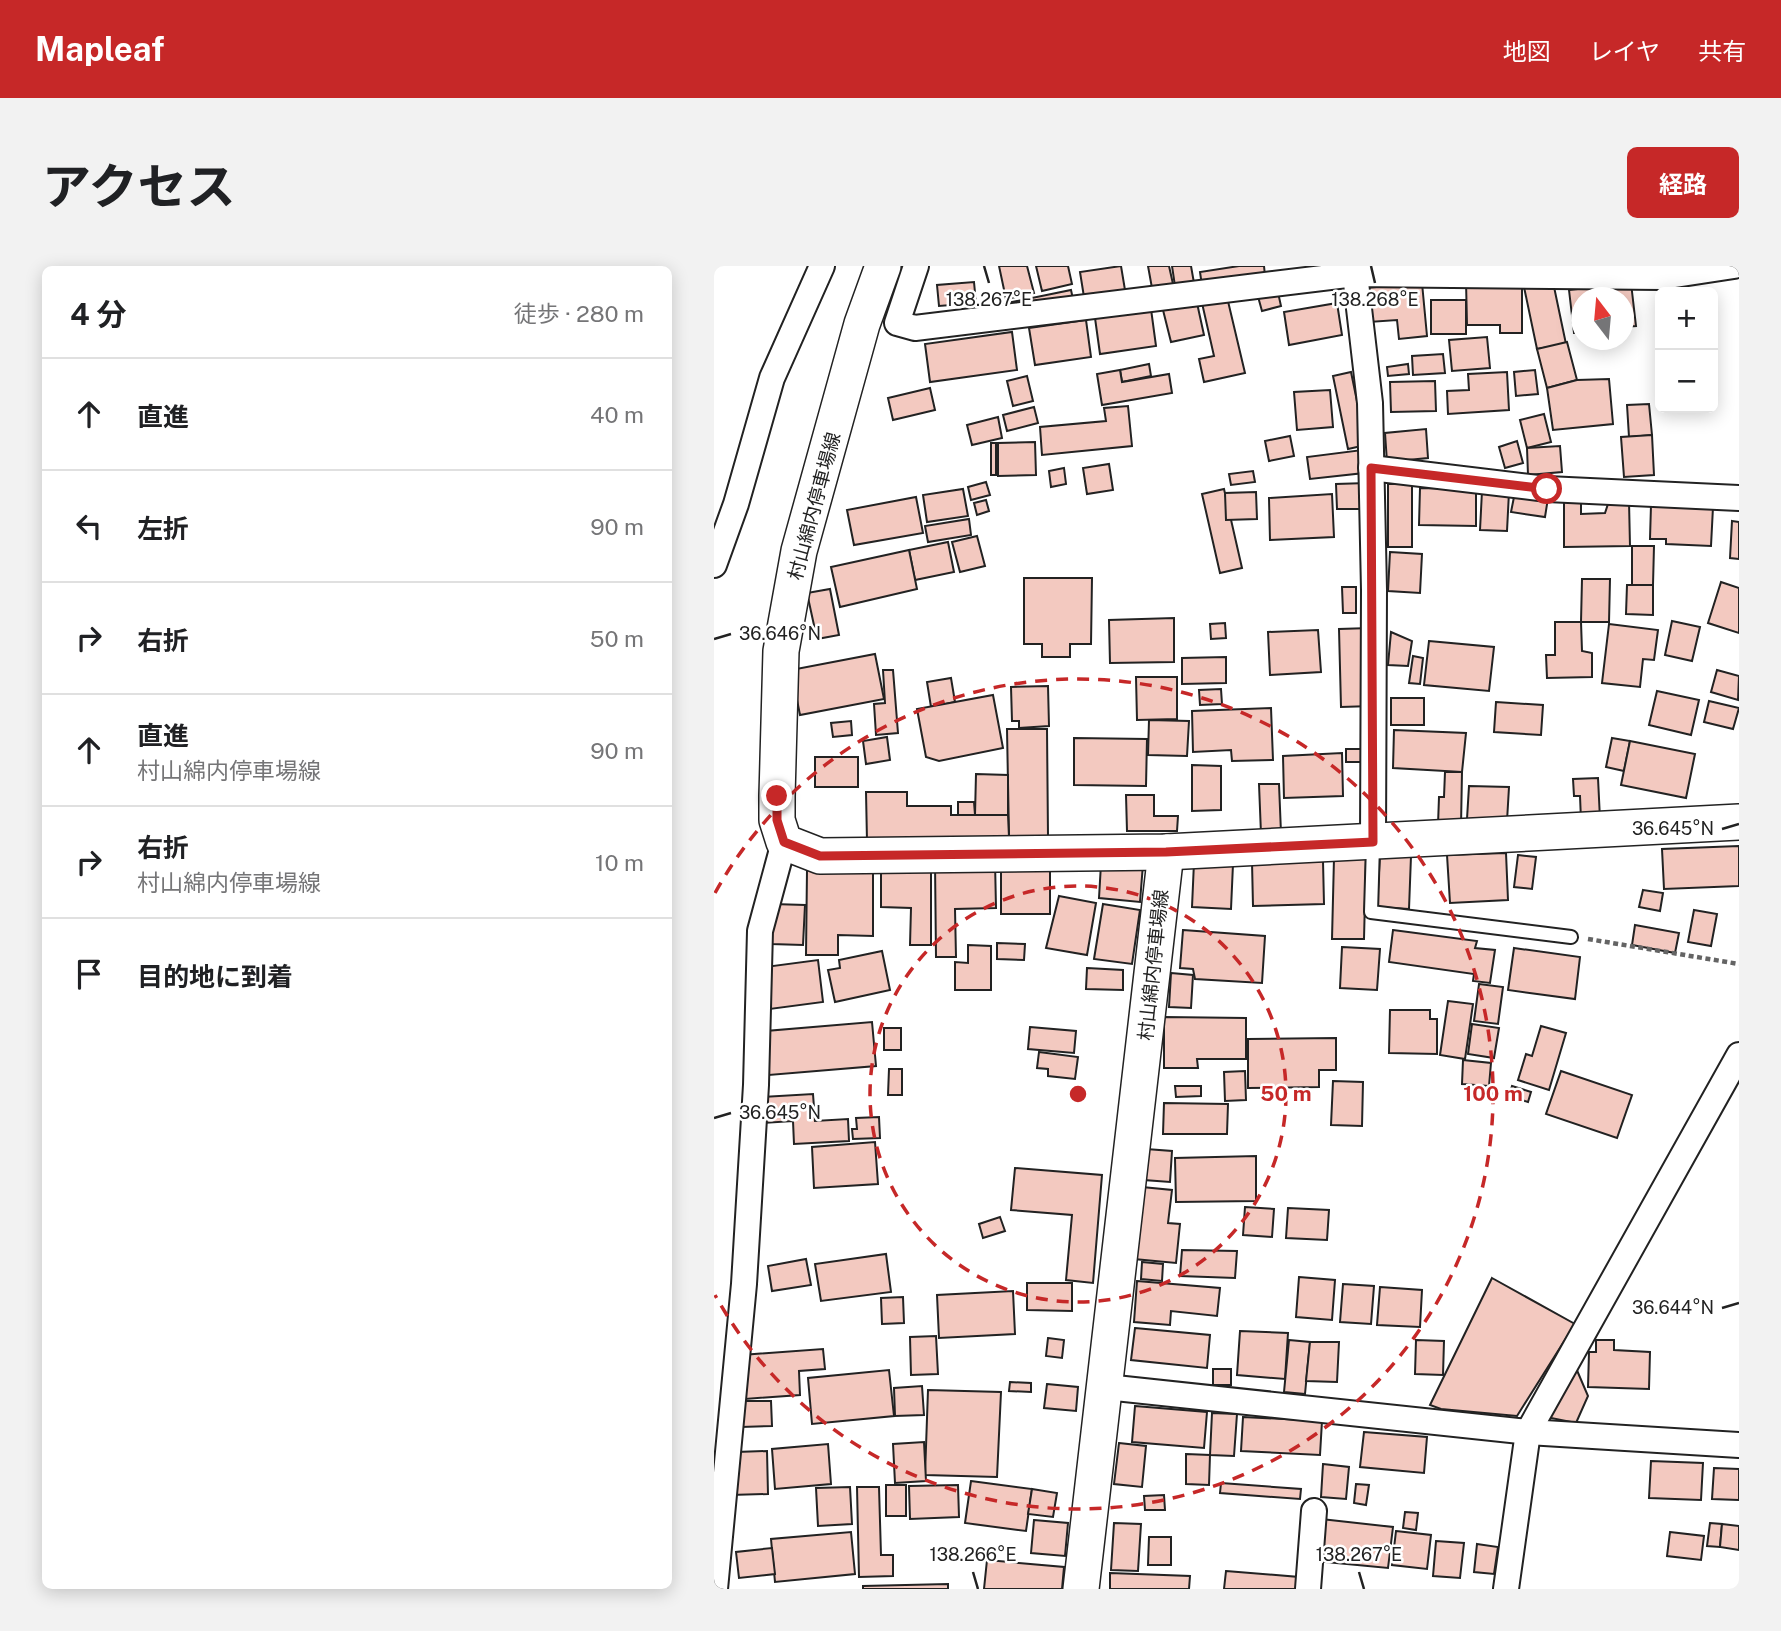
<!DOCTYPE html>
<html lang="ja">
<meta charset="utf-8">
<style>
:root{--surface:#fff;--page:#f2f2f2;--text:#202124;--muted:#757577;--line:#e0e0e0;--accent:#c62828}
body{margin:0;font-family:"Public Sans","Noto Sans JP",sans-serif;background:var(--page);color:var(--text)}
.controls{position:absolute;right:21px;top:21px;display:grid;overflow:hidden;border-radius:10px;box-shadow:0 4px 18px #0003}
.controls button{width:63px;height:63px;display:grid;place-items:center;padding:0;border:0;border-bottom:2px solid var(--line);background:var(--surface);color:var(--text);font:35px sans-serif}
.compass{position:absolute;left:857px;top:21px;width:63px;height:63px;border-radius:50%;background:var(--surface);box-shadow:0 4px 18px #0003;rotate:344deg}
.stop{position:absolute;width:21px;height:21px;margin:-16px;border:5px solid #c62828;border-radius:50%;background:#fff}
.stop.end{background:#c62828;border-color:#fff;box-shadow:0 2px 7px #0008}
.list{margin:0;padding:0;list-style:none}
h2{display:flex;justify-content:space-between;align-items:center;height:91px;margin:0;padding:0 28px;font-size:30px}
h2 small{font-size:23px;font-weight:400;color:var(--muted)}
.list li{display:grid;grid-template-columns:46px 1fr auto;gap:21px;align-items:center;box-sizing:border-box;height:112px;padding:0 28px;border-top:2px solid var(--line)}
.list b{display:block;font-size:26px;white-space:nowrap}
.list p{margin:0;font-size:23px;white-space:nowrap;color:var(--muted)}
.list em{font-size:23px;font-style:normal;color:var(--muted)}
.icon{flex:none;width:38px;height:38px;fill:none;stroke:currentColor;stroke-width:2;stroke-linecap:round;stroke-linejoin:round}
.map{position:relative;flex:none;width:1025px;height:1323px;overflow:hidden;border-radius:10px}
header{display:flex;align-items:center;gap:42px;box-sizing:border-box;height:98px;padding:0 35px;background:var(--accent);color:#fff}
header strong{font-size:33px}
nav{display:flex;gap:38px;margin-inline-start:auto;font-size:24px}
.intro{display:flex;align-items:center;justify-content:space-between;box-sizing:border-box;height:168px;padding:0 42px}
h1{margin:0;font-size:49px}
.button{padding:18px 32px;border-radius:10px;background:var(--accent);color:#fff;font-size:24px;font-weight:700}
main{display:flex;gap:42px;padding:0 42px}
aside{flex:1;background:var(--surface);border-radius:10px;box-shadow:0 4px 18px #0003}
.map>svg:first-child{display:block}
.building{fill:#f3c9c0;stroke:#222;stroke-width:2}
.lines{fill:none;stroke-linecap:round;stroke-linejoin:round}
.lane-casing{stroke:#222;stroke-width:16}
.street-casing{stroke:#222;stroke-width:28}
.secondary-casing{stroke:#222;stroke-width:38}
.path{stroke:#646464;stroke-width:4.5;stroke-dasharray:5 3.5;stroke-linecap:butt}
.lane{stroke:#fff;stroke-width:12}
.street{stroke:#fff;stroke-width:24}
.secondary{stroke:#fff;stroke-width:35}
.route{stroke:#c62828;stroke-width:9}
.ticks{fill:none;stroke:#222;stroke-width:2.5}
.ring{fill:none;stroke:#c62828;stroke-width:3.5;stroke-dasharray:12 9}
.labels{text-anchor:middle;stroke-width:5;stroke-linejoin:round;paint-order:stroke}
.street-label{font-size:19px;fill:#222;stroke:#fff}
.ticks-label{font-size:18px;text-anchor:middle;fill:#222;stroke:#fff;stroke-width:5;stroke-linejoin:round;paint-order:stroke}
.centre{fill:#c62828;stroke:#fff;stroke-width:3.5}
.ring-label{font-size:21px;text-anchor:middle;font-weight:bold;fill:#c62828;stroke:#fff;stroke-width:5;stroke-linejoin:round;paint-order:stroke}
</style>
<header>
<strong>Mapleaf</strong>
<nav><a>地図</a><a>レイヤ</a><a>共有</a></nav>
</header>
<div class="intro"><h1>アクセス</h1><a class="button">経路</a></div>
<main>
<aside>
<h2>4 分<small>徒歩 · 280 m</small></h2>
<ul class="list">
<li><svg class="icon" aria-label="ahead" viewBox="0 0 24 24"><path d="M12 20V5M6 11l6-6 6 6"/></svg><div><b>直進</b></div><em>40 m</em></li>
<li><svg class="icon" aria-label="left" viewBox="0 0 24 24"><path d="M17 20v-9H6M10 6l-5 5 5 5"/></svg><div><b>左折</b></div><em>90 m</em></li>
<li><svg class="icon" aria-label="right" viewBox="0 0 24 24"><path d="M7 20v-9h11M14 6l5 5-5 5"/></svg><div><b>右折</b></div><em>50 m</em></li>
<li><svg class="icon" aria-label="ahead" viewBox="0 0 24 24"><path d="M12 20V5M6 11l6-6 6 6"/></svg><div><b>直進</b><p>村山綿内停車場線</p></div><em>90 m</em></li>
<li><svg class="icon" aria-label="right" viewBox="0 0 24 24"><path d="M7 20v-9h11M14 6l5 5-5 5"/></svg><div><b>右折</b><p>村山綿内停車場線</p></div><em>10 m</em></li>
<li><svg class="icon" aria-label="arrive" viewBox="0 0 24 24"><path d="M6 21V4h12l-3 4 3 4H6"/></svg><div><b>目的地に到着</b></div></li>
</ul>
</aside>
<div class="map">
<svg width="1025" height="1323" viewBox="0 0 1025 1323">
<rect width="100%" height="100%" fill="#fff"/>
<!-- building -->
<g class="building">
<path d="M285 0H313L320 27 292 33Z"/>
<path d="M322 0H354L358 18 328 25Z"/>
<path d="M407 0 411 24 370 31 366 6Z"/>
<path d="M434 0H455L459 18 438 22Z"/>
<path d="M458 0H477L480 17 461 20Z"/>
<path d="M525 0H550L551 10 488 20 486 6Z"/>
<path d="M808 14V67H786V59H753L752 15Z"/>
<path d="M260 16 262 37 225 40 223 19Z"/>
<path d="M839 16 852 78 823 83 810 21Z"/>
<path d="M708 17 713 70 685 73 683 54 655 56 651 22Z"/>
<path d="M917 17 922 60 909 61V32H867V67H860L855 24Z"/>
<path d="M563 22 567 40 548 45 543 27Z"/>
<path d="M357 24 359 33 300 45 298 36Z"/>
<path d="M513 31 531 107 490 116 485 93 500 90 488 37Z"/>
<rect x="717" y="34" width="35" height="34"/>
<path d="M483 37 490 69 457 76 449 44Z"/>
<path d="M623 37 628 69 575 79 570 46Z"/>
<path d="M437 43 442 80 386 88 381 52Z"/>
<path d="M372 54 377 91 321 99 315 62Z"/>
<path d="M298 66 303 104 216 116 211 78Z"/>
<path d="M773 71 776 102 738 105 735 74Z"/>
<path d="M853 76 863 114 833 122 823 83Z"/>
<path d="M729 88 731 107 699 109 698 90Z"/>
<path d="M435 98 437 110 408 116 406 104Z"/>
<path d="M694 98 695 108 674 110 673 101Z"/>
<path d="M406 104 408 116 455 108 458 127 388 139 383 108Z"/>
<path d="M821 104 824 128 802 130 800 106Z"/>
<path d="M637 106 652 179 634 183 619 110Z"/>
<path d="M793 106 795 144 734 148 733 125 755 124 754 108Z"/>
<path d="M313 110 319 135 299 140 293 115Z"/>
<path d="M895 113 899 158 839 164 833 122 863 114Z"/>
<path d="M721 115 722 145 677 146 676 116Z"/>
<path d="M216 122 221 144 179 154 174 132Z"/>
<path d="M616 124 619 161 583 164 580 126Z"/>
<path d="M935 138 938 169 915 171 913 139Z"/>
<path d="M414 140 418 180 328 189 326 161 392 155 390 142Z"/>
<path d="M320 141 324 157 293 165 289 149Z"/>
<path d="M830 148 837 176 813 182 806 154Z"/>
<path d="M284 151 288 172 258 179 253 159Z"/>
<path d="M712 163 714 192 673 196 671 167Z"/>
<path d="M938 169 940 209 910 211 907 171Z"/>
<path d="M576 170 580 190 555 195 551 175Z"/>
<path d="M803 175 809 197 791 202 785 181Z"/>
<path d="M321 176 322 209 284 210V177Z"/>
<rect x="277" y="177" width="5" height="32"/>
<path d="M846 180 848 206 814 209 813 182Z"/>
<path d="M648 184 650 207 596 213 593 191Z"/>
<path d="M395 198 399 224 373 228 369 202Z"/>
<path d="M350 202 352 218 337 221 335 205Z"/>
<path d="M539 205 541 216 517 219 515 208Z"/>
<path d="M272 216 276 229 257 234 254 221Z"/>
<path d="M653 217 654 243H623L622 218Z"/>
<rect x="674" y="218" width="24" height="63"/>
<path d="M706 222 762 223V260L705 259Z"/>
<path d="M249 223 254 250 213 256 209 229Z"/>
<path d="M510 223 528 302 506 307 488 228Z"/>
<path d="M768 225 795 226 793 265 766 264Z"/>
<path d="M542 226 543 253 512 254 511 227Z"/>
<path d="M801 226 834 232 831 251 797 246Z"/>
<path d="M618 228 620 271 556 274 555 232Z"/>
<path d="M202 231 209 267 140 279 133 244Z"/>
<path d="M850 233H867V248L891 247 895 235H915L916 280 850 281Z"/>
<path d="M272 234 275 245 263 249 260 237Z"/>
<path d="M937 239 999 241 997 280 952 278V273H936Z"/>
<path d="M255 253 257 269 214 276 211 260Z"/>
<path d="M1018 255 1025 256V293L1016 292Z"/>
<path d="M263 270 271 300 246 306 238 276Z"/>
<path d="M234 276 240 306 201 314 195 284Z"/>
<path d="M918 280H940L939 319H918Z"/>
<path d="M195 284 203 323 126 341 117 301Z"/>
<path d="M676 286 708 288 706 327 674 325Z"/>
<path d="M310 312H378L377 378H356V391H328V378H310Z"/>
<path d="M868 313H896L895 356H867Z"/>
<path d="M1007 316 1025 322V367L994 357Z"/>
<path d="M913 319H939V349L912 348Z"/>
<path d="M628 321H642V347H629Z"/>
<path d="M116 323 125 369 103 373 93 327Z"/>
<path d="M460 352V396L396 397 395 354Z"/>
<path d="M958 355 986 361 978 395 951 389Z"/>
<path d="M841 356H867L868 385 878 387V411L833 412 832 389H841Z"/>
<path d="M511 357 512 372 497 373 496 358Z"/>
<path d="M895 358 944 364 940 394 929 393 926 421 888 417Z"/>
<path d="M656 362 658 440 627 441 625 363Z"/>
<path d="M604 364 607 406 556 409 554 366Z"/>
<path d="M677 366 698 375 694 400 674 399Z"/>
<path d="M715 375 780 381 775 425 710 419Z"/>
<path d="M161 388 170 433 86 449 77 404Z"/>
<path d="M699 390 709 392 706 418 695 417Z"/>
<path d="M512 391V417L468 418V392Z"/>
<path d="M169 404H179L184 467 162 469 160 438 171 437Z"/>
<path d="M1003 404 1025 410 1024 434 997 426Z"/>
<path d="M422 411H463V453L423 454Z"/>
<path d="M237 412 241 436 217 441 213 416Z"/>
<path d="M334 420 335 460 305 462V455H298L297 421Z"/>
<path d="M507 423 508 438 486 439 485 424Z"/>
<path d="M943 425 985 434 977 469 935 459Z"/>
<path d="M279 429 289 482 225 495 212 491 203 443Z"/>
<rect x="677" y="432" width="33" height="27"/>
<path d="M995 435 1025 442 1019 463 990 456Z"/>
<path d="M782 436 829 439 827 469 780 466Z"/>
<path d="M557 442 559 494 518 495 517 484 479 486 478 445Z"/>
<path d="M435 454 475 455 473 490 434 489Z"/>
<path d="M137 455 138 469 119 471 117 457Z"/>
<path d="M293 463H333L334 570 295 571Z"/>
<path d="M680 464 752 467 748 506 679 502Z"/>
<path d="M173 471 176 494 152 498 149 475Z"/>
<path d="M360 472 433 473 432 520 360 519Z"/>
<path d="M898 472 916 475 910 505 892 501Z"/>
<path d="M916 475 981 488 972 532 907 519Z"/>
<rect x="632" y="483" width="20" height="13"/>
<path d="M628 487 629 530 570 532 569 490Z"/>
<rect x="101" y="491" width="43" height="30"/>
<path d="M478 499 507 500V544L478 545Z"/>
<path d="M731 506H748L747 560 724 559 725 531H730Z"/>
<path d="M262 508 294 509V549H261Z"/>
<path d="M884 512 886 553 867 554 866 530H860L859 513Z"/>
<path d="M545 518H565L567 567 547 568Z"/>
<path d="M755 520 795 521 793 555 753 553Z"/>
<path d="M152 526H193V540H237V549H294L295 571 153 575Z"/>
<path d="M412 529H440V550H464L463 565H413Z"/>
<path d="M244 536H260L261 549H244Z"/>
<path d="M1025 580V620L950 623 948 583Z"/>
<path d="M792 587 794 634 736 637 733 589Z"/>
<path d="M666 589 697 590 695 643 663 641Z"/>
<path d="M804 589 822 591 818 623 800 621Z"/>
<path d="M620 592 652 593 650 673H618Z"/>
<path d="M281 595 282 642 241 643 242 691H222L221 596Z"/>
<path d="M609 595 610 638 539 640 538 596Z"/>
<path d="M480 596 519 598 517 643 478 641Z"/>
<path d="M387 598H429L426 636 385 632Z"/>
<path d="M167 601H217V679H196L197 642 167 641Z"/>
<rect x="287" y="601" width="49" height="47"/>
<path d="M93 604H159V670L124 669V689H92Z"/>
<path d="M929 624 949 627 946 645 925 641Z"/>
<path d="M345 630 382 637 373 689 332 682Z"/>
<path d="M59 638 91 639 89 679 57 678Z"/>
<path d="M389 638 426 644 418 698 380 693Z"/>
<path d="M980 644 1003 648 997 680 974 676Z"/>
<path d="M921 659 965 667 961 687 918 679Z"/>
<path d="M469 664 551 670 548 717 481 713 479 703 466 702Z"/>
<path d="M679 664 763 675 761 682 781 684 776 717 759 715 760 708 675 696Z"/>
<path d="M283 677 311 678 310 694 283 693Z"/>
<path d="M254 679 277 680V724H241V696L254 697Z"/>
<path d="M628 681 666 683 663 724 626 722Z"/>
<path d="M800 682 866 691 861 733 794 724Z"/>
<path d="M168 685 176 724 121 736 114 704 126 702 125 694Z"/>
<path d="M104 694 109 736 56 743 51 701Z"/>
<path d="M373 702 409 704V724L372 723Z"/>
<path d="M457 707 479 709 477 742 455 741Z"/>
<path d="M765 718 789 721 784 758 760 755Z"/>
<path d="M734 735 759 738 751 793 726 789Z"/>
<path d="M676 744H716V753H723V788L675 787Z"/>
<path d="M450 751 532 752V793H483L484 802H450Z"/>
<path d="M158 756 162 800 55 809 52 765Z"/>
<path d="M758 758 785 762 780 792 754 788Z"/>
<path d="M827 760 852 767 835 824 804 814 812 788 818 790Z"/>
<path d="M316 761 362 765 360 787 314 783Z"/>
<rect x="170" y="762" width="17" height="22"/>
<path d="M622 772V804H605V821L534 822V773Z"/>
<path d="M325 786 364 791 361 813 334 810V803L323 802Z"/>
<path d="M749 794 777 797 775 820 748 818Z"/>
<path d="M175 803H188V829H174Z"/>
<path d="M531 805 532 834 511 835 510 806Z"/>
<path d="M847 805 918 829 903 872 832 848Z"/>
<path d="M619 815 649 816 648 860 617 859Z"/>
<path d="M461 820H487V830L462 831Z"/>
<path d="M798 820 817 826 814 836 795 830Z"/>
<path d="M99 828 101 855 134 853 135 875 80 878 79 855 49 857 48 831Z"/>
<path d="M450 837 514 838 513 868H449Z"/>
<path d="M165 851 166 872 139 873 138 863H143L142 852Z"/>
<path d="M161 876 164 918 100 922 98 881Z"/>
<path d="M432 883 458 885 456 916 430 914Z"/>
<path d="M542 890V935L462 936 461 892Z"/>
<path d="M301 902 388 909 379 1017 352 1014 358 949 297 944Z"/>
<path d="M428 921 458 924 454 957 466 958 462 997 420 993Z"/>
<path d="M531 941 560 943 558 971 529 969Z"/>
<path d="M574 942 615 944 613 974 572 972Z"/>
<path d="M286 951 291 965 269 972 265 958Z"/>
<path d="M468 984 523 985 521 1012 466 1010Z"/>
<path d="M172 988 177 1026 107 1035 101 998Z"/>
<path d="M92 993 97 1019 58 1025 54 1000Z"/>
<path d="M428 996 449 998 448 1015 427 1013Z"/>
<path d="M585 1011 621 1014 618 1054 582 1051Z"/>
<path d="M778 1012 861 1058 803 1150 727 1143 716 1139Z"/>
<path d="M423 1015 506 1022 503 1050 457 1045 456 1059 420 1056Z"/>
<path d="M313 1017H358V1045L313 1044Z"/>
<path d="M629 1018 660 1020 657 1058 626 1056Z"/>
<path d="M666 1021 708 1024 706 1061 663 1059Z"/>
<path d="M299 1025 301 1068 225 1072 223 1029Z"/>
<path d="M189 1031 190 1057 168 1058 167 1032Z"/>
<path d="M421 1062 496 1069 493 1102 417 1094Z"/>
<path d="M526 1065 574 1067 571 1113 523 1109Z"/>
<path d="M222 1070 224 1108 197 1109 196 1071Z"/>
<path d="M334 1072 350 1074 348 1092 332 1090Z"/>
<path d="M575 1074 596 1076 591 1128 570 1126Z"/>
<path d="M702 1074 730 1075 729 1109 701 1108Z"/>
<path d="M882 1074H900V1084L936 1086 935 1123 874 1121 875 1086H882Z"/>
<path d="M596 1076H625L623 1116 592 1115Z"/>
<path d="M109 1083 111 1103 85 1105 86 1129 31 1133 28 1089Z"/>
<path d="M862 1102 874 1130 862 1157 837 1152 835 1146Z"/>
<rect x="499" y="1103" width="18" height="16"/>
<path d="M175 1104 180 1150 98 1158 94 1112Z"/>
<path d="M296 1116 317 1117V1126L295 1125Z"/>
<path d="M333 1118 364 1121 362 1145 330 1142Z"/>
<path d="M208 1120 210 1149 181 1150 180 1122Z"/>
<path d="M214 1124 287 1126 283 1211 211 1209Z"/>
<path d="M26 1135H57L58 1160 27 1161Z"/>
<path d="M421 1140 493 1146 490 1182 418 1176Z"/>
<path d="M498 1147 523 1148 520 1190 496 1189Z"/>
<path d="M529 1151 608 1155 606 1189 527 1185Z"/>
<path d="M650 1166 713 1171 710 1207 646 1201Z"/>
<path d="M210 1176 212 1215 181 1217 179 1178Z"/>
<path d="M405 1177 432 1180 428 1221 400 1218Z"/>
<path d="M114 1178 117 1218 61 1223 58 1183Z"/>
<path d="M53 1185 54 1228 16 1229 22 1186Z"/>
<path d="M472 1188 496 1189 495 1219 472 1218Z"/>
<path d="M937 1195 989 1197 987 1234 935 1232Z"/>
<path d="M609 1198 635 1201 632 1233 607 1231Z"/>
<path d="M1000 1202 1025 1203V1234L998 1233Z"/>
<path d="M257 1215 318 1223 312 1265 251 1257Z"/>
<path d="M507 1217 587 1223 586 1233 506 1227Z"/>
<path d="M642 1218 655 1219 652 1239 640 1237Z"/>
<rect x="172" y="1219" width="20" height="31"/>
<path d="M244 1219 245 1251 196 1253 195 1220Z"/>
<path d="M136 1221 138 1258 104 1260 102 1222Z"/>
<path d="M143 1221H165L167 1289H179V1310L145 1311Z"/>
<path d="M318 1223 343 1227 339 1251 314 1248Z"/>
<path d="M450 1229 451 1244H431L430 1230Z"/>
<path d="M691 1246 704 1247 702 1264 689 1262Z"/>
<path d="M607 1253 679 1261 674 1302 602 1295Z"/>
<path d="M320 1254 354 1257 351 1290 317 1287Z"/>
<path d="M400 1257 427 1258 424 1305 397 1304Z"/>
<path d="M996 1257 1008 1258 1006 1281 993 1280Z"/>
<path d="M1008 1258 1025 1260V1284L1006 1281Z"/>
<path d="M682 1265 717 1269 713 1303 678 1299Z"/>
<path d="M137 1266 141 1308 61 1316 57 1273Z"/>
<path d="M956 1266 990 1270 987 1294 953 1290Z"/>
<path d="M435 1271H457V1299H434Z"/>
<path d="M722 1275 750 1277 746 1312 719 1310Z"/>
<path d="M763 1278 784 1281 780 1308 760 1306Z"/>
<path d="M58 1282 61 1308 25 1312 22 1286Z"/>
<path d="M273 1294 350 1301 348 1323H270Z"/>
<path d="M512 1305 585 1311 584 1323H510Z"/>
<path d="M396 1307 476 1310 475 1323H396Z"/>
<path d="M234 1318V1323H149V1320Z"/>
</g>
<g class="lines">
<defs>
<path id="lane" d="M659 579 657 646 857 671"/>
<g id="street">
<path d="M202 0 183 57 201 62 641 8 948 11 1020 0"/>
<path d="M641 8 656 137 660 324 659 576"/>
<path d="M657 202 833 223 1025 232"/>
<path d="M0 299 22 238 58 112 108 0"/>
<path d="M392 1121 814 1166 1025 1179"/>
<path d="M1 1323 30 1018 42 819 46 665 70 576"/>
<path d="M594 1323 600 1245"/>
<path d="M792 1323 814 1166 1025 789"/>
</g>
<g id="secondary">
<path d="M169 0 148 58 85 285 67 385 63 530V554L70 576 106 590 452 586 1025 556"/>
<path d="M367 1323 452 586"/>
</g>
</defs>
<!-- lane casing -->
<use href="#lane" class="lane-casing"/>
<!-- street casing -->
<use href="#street" class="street-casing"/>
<!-- secondary casing -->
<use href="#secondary" class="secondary-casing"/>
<!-- path -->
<path class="path" d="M874 673 1025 698"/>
<!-- lane -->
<use href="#lane" class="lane"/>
<!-- street -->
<use href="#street" class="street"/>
<!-- secondary -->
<use href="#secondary" class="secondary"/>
</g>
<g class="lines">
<!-- route -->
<path class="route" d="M63 530V554L70 576 106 590 452 586 659 576 657 202 833 223"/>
</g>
<!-- ticks -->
<path class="ticks" d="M270 0 275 17M657 0 661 17M0 373 17 368M1008 563 1025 558M0 852 17 847M1008 1042 1025 1037M259 1306 264 1323M645 1306 650 1323"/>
<!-- distance rings -->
<g class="ring">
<circle cx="364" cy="828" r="208"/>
<path d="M1 627A415 415 0 1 1 1 1029"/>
</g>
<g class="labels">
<!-- street labels -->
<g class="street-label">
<text transform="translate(100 240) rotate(-75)" y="7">村山綿内停車場線</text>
<text transform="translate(439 699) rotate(-84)" y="7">村山綿内停車場線</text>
</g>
</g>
<g class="ticks-label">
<text x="275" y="40">138.267°E</text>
<text x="661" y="40">138.268°E</text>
<text x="66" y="374">36.646°N</text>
<text x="959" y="569">36.645°N</text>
<text x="66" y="853">36.645°N</text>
<text x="959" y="1048">36.644°N</text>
<text x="259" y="1295">138.266°E</text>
<text x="645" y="1295">138.267°E</text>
</g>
<circle cx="364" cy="828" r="10" class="centre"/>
<g class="ring-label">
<text x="572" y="835">50 m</text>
<text x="779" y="835">100 m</text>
</g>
</svg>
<div class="controls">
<button>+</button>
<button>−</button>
</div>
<svg class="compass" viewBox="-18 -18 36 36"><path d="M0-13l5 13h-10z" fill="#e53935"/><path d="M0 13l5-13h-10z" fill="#757577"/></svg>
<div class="stop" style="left:833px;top:223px"></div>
<div class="stop end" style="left:63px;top:530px"></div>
</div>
</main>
